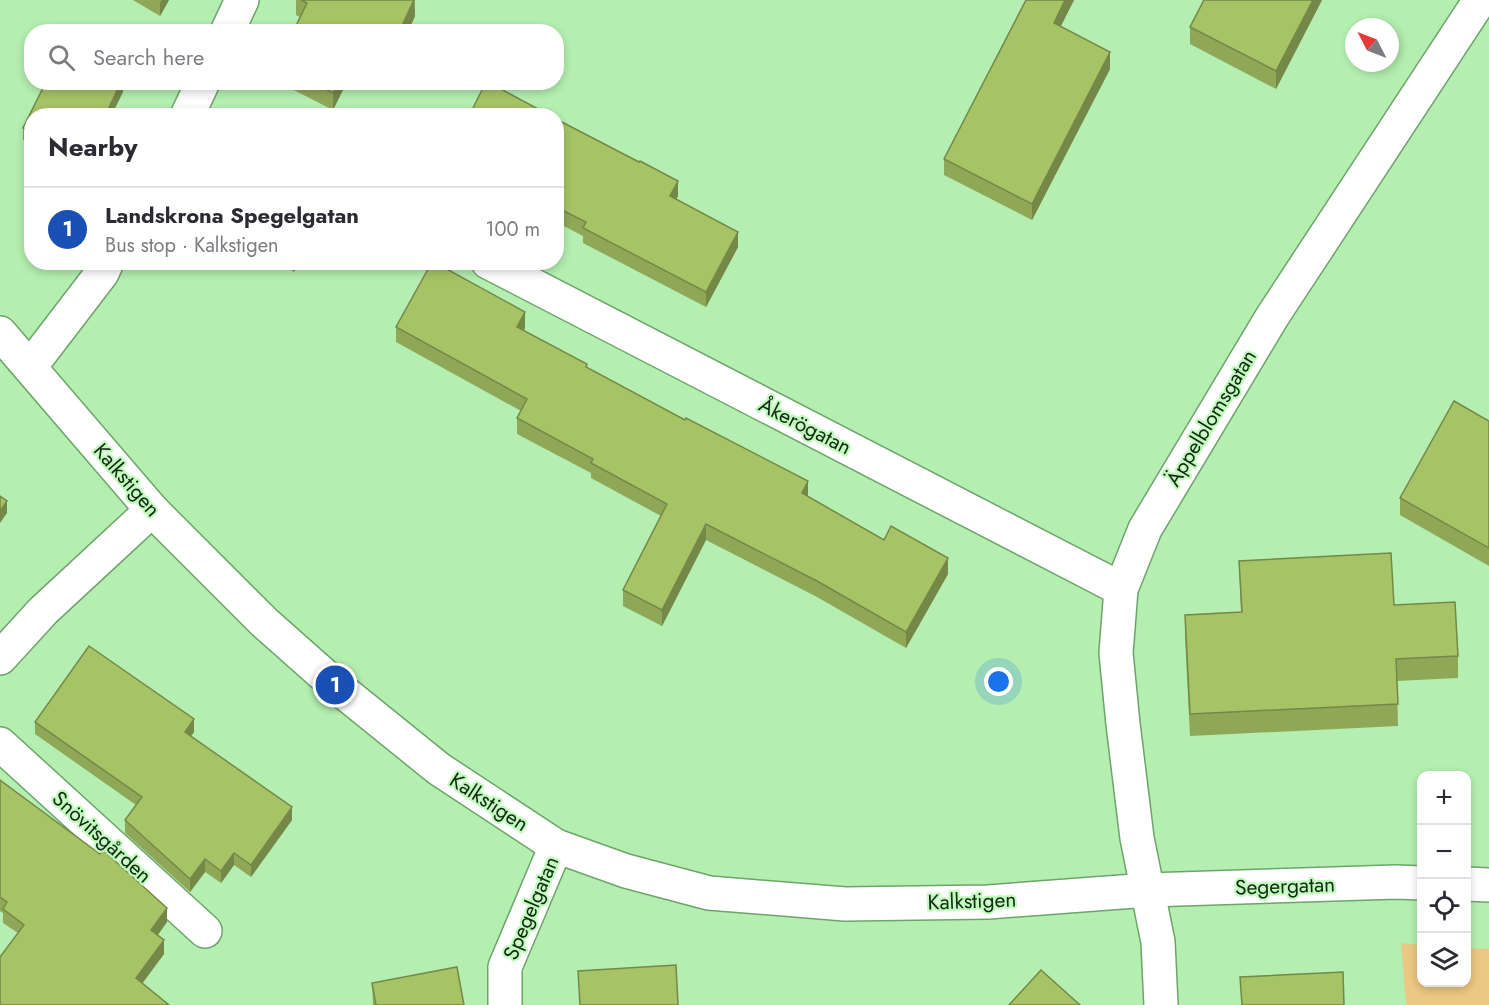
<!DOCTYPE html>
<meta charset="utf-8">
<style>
:root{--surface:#fff;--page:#f7f7f7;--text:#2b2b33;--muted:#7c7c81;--line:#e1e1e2;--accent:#ea580c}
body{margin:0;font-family:Jost,sans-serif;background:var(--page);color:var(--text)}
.controls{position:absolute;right:18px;bottom:18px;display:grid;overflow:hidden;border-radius:12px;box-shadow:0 3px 9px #0003}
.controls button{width:54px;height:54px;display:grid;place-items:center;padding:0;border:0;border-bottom:2px solid var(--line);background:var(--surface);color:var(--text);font:30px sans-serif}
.compass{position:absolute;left:1345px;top:18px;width:54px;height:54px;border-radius:50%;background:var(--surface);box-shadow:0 3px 9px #0003;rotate:312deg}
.you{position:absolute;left:999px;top:682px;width:21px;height:21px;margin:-15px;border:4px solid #fff;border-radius:50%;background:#1a73e8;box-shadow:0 0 0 9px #1a73e833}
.badge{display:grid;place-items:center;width:39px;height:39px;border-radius:50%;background:var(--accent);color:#fff;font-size:20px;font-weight:700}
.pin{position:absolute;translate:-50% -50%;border:3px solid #fff;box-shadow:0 2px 6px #0006}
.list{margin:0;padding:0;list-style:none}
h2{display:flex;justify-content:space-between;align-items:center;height:78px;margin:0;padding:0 24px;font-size:26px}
h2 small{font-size:20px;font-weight:400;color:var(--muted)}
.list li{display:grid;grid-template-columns:39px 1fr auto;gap:18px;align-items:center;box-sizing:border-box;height:84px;padding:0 24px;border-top:2px solid var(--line)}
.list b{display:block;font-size:22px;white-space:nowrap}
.list p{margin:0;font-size:20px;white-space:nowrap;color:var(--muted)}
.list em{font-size:20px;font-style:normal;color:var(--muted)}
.icon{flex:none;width:33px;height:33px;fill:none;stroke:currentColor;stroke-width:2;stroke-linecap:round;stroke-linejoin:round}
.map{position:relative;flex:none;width:1489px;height:1005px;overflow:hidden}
.search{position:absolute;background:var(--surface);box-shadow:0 3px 9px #0003;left:24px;top:24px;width:540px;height:66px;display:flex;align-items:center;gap:15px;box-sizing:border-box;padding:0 21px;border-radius:24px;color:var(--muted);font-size:22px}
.panel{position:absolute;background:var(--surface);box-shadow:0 3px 9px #0003;left:24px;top:108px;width:540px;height:162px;border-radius:24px}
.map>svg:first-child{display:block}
.green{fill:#ebc883}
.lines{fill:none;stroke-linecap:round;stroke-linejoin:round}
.minor-casing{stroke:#6da46a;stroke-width:36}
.minor{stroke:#fff;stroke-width:33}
.wall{fill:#8fa858}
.shaded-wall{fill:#748847}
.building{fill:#a6c366;stroke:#748847;stroke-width:1.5}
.labels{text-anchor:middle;stroke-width:4.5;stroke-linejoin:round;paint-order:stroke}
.street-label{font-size:21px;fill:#122912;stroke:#c1fbbd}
</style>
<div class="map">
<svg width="1489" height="1005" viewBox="0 0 1489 1005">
<rect width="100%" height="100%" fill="#b4eeb0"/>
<!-- green -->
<path class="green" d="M1401 943 1421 945 1422 982H1466L1467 948 1489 949V1005H1406Z"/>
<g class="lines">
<defs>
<g id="minor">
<path d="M227 32 242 0"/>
<path d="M187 116 203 82"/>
<path d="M488 262 1121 589"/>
<path d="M0 333 152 510 264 622 335 685 439 769 556 846 626 871 709 893 845 904 988 902 1148 890 1396 882 1422 883"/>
<path d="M30 367 102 273 107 262"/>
<path d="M0 658 43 611 152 510"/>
<path d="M0 744 205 931"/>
<path d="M1466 884 1489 885"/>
<path d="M505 1005V967L556 846"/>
<path d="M1161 1005 1158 942 1137 838 1123 724 1116 653 1121 589 1145 529 1272 317 1480 0"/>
</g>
</defs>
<!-- minor casing -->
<use href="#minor" class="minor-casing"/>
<!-- minor -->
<use href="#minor" class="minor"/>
</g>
<!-- wall -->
<g class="wall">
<path d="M133 0H169L160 16Z"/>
<path d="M296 0H415V16L408 32H293L300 17 296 15Z"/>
<path d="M1026 0H1074L1060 27 1110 69 1032 220 944 175V159Z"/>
<path d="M1204 0H1322L1276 89 1190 44V27Z"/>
<path d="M46 82H123V92L111 116H32V145L23 140V128Z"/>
<path d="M278 82H347L333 110Z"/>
<path d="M556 119 678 196 676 199 738 247 706 307 583 243V236L556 222Z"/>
<path d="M278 262H299L294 272Z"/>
<path d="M396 327 525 328 523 330 808 496 884 540 948 574 906 648 817 597 706 540 662 626 623 606V590L661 516 591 478V473L517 434V418L521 411 396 342Z"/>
<path d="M1489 421V566L1400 515V498Z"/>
<path d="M1239 561 1394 605 1458 656V678L1397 681 1398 726 1190 736 1185 637V615L1241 613Z"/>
<path d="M35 722 194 732 191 736 292 820 251 877 234 865 221 883 205 872 190 892 125 833V820L136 805 35 734Z"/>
<path d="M0 780 167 922 158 935 164 954 142 983 18 933 3 923V913L0 911Z"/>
<path d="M372 983 464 1005H373Z"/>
</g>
<!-- shaded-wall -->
<g class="shaded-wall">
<path d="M162 0H169L160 16V3Z"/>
<path d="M414 0 415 16 408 32H399Z"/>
<path d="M1065 0H1074L1054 40V23Z"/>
<path d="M1313 0H1322L1276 89V71Z"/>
<path d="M1110 52V69L1032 220V204Z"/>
<path d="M121 82H123V92L111 116H105Z"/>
<path d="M339 82H347L333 110V93Z"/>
<path d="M678 181V196L670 211V196Z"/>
<path d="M738 232V247L706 307V292Z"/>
<path d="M294 262H299L294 272Z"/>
<path d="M525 312V328L517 343V327Z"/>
<path d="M808 481V497L802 493Z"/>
<path d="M7 501V513L0 523V511Z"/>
<path d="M706 524V540L662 626V610Z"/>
<path d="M948 558V574L906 648V632Z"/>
<path d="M194 719V732L185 744V732Z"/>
<path d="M292 807V820L251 877V865Z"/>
<path d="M234 853V865L221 883V871Z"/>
<path d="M205 859V872L190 892V879Z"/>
<path d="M167 908V922L151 944V930Z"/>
<path d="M164 940V954L136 992V978Z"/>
</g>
<!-- building -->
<g class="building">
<path d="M301 0H414L399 32H293L307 3Z"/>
<path d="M1026 0H1065L1054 23 1110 52 1032 204 944 159Z"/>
<path d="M1204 0H1313L1276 71 1190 27Z"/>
<path d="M46 82H121L105 116H32V132L23 128Z"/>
<path d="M313 82H339L333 93Z"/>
<path d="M486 82H488L551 116H469Z"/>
<path d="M556 119 639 162 640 161 678 181 670 196 738 232 706 292 583 228 586 222 556 207Z"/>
<path d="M432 262H434L525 312 517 327 587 364 586 367 685 420 686 418 808 481 802 493 884 540 891 526 948 558 906 632 817 581 706 524 662 610 623 590 667 504 591 463 593 459 517 418 527 399 396 327Z"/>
<path d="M1454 401 1489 421V548L1400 498Z"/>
<path d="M0 496 7 501 0 511Z"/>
<path d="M1391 553 1394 605 1455 602 1458 656 1396 659 1398 704 1190 714 1185 615 1242 612 1239 561Z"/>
<path d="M89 646 194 719 185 732 292 807 251 865 234 853 221 871 205 859 190 879 125 820 142 797 35 722Z"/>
<path d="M0 780 100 854 103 850 167 908 151 930 164 940 136 978 169 1005H0V957L24 925 3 909 7 902 0 897Z"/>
<path d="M676 965 678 1005H580L578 971Z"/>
<path d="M457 967 464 1005H376L372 983Z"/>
<path d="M1041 970 1080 1005H1009Z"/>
<path d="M1343 972 1344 1005H1242L1240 977Z"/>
</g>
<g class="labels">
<!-- street labels -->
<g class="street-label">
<text transform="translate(1211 418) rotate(-59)" y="7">Äppelblomsgatan</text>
<text transform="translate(805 426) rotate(27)" y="7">Åkerögatan</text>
<text transform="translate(127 480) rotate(49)" y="7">Kalkstigen</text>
<text transform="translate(489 802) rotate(33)" y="7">Kalkstigen</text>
<text transform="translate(102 837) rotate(42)" y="7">Snövitsgården</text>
<text transform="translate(1285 886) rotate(-2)" y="7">Segergatan</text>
<text transform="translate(972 901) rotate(-2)" y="7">Kalkstigen</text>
<text transform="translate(531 908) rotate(-67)" y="7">Spegelgatan</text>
</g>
</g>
</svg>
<div class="controls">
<button>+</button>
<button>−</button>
<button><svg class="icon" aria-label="locate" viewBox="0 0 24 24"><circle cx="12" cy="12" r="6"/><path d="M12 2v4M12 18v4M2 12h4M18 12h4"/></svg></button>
<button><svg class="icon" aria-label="layers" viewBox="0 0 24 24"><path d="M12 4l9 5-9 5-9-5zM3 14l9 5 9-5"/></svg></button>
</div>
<svg class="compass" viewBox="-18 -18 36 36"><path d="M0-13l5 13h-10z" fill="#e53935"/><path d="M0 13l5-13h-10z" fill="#7c7c81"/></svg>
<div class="you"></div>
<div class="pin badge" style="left:335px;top:685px;background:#1a4fb4">1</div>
<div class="search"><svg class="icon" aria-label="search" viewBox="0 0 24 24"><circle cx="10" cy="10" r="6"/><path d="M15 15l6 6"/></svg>Search here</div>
<section class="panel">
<h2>Nearby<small></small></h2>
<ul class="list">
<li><span class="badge" style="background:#1a4fb4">1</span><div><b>Landskrona Spegelgatan</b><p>Bus stop · Kalkstigen</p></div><em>100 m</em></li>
</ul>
</section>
</div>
